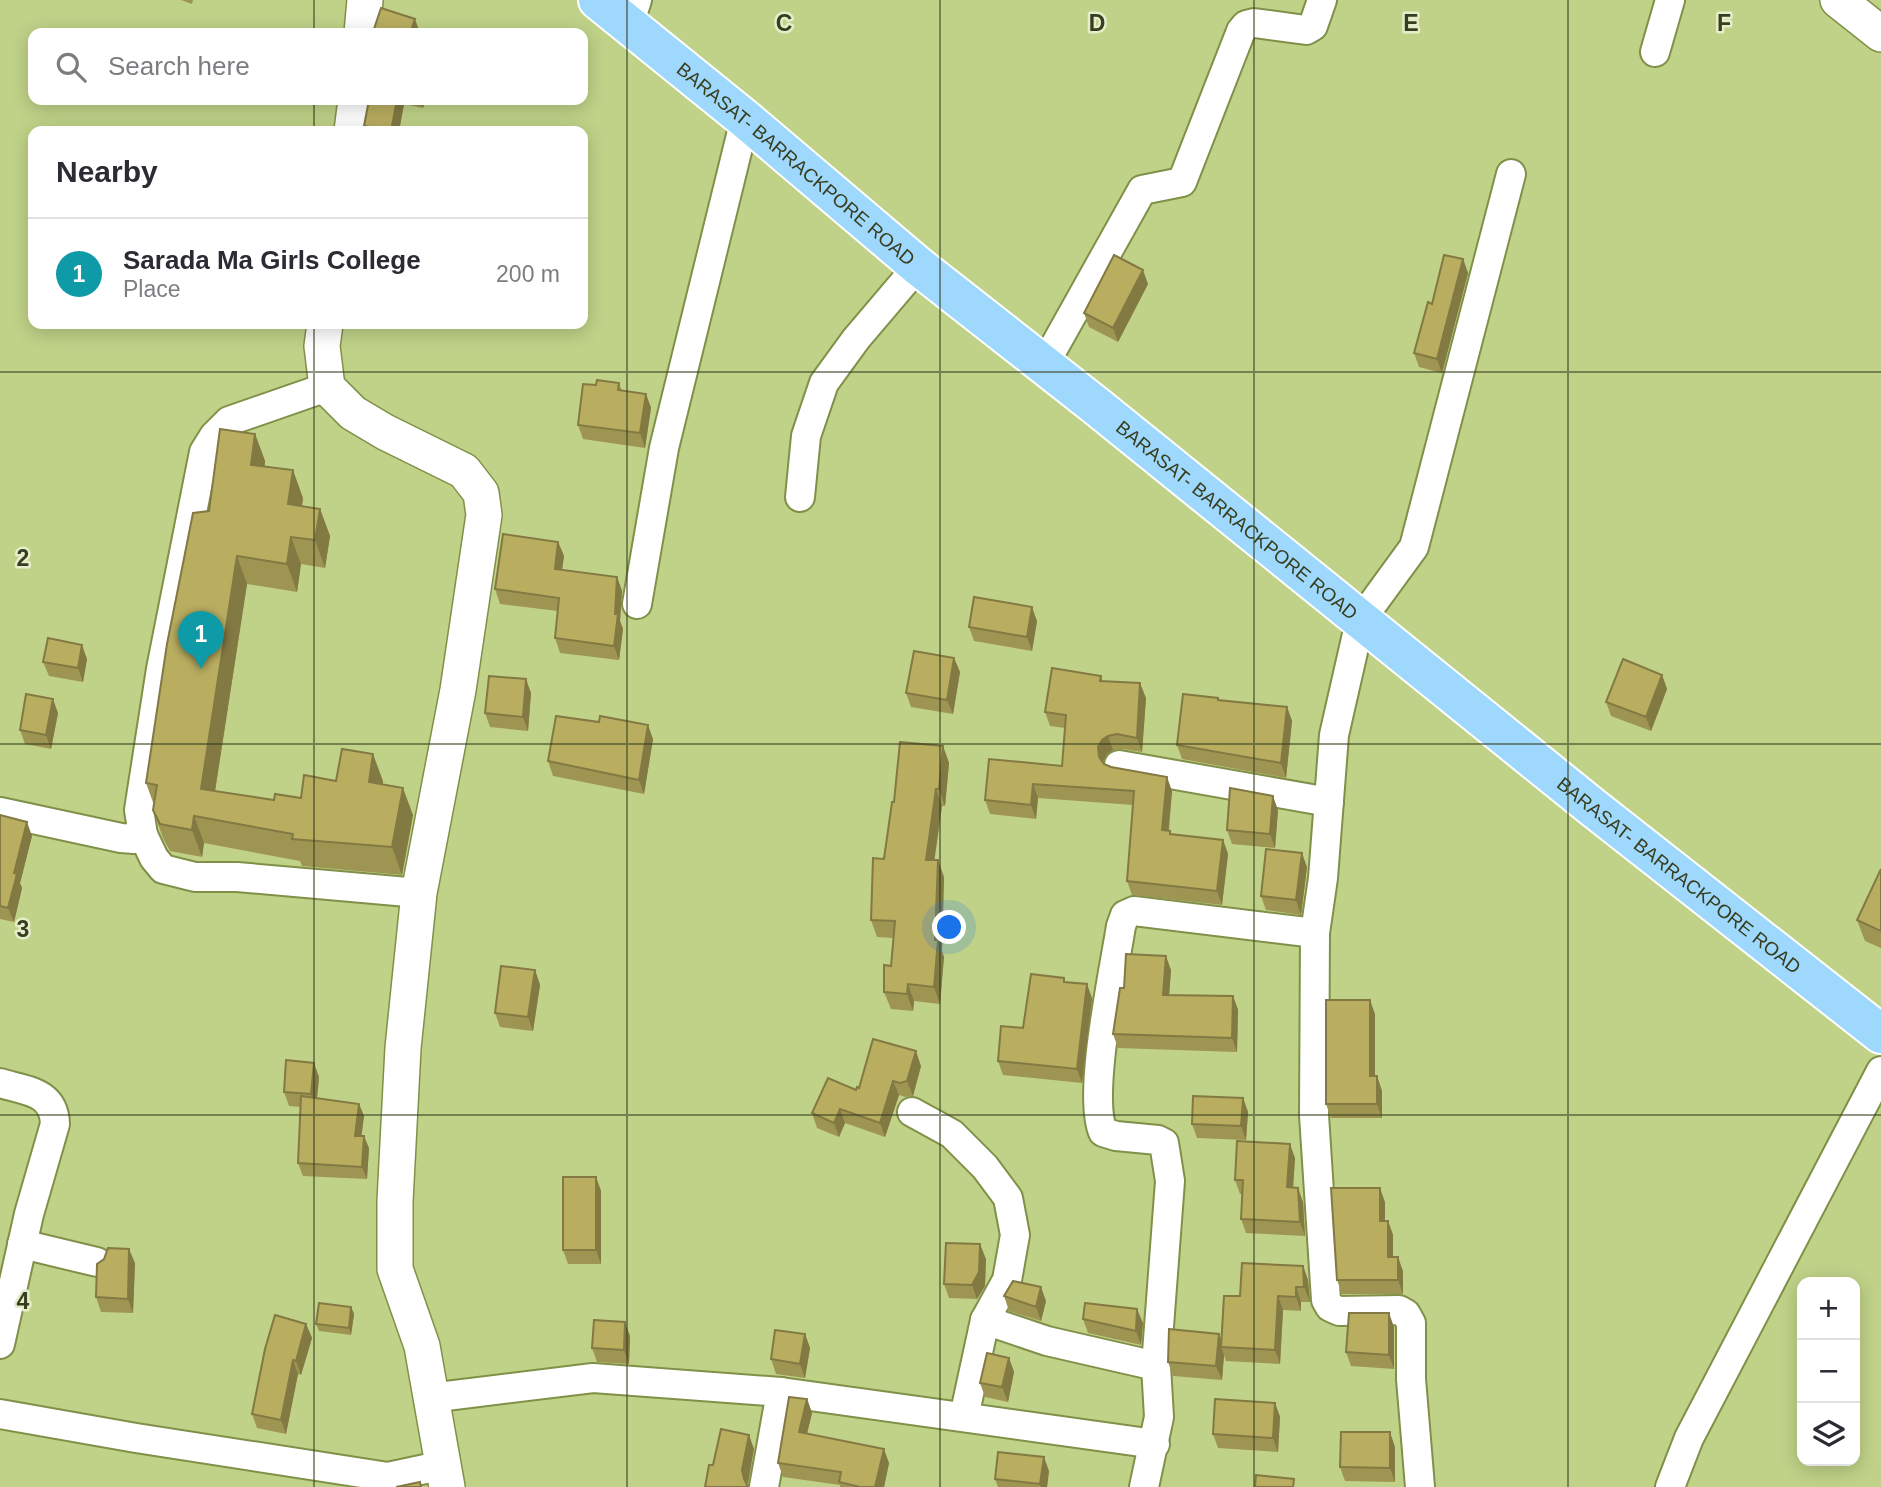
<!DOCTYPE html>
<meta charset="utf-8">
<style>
:root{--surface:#fff;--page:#f7f7f7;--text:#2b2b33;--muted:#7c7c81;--line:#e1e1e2;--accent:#8451c9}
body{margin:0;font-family:Arial,sans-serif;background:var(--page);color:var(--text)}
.controls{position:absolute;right:21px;bottom:21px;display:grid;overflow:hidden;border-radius:14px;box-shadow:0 4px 18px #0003}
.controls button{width:63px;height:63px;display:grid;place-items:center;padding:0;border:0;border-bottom:2px solid var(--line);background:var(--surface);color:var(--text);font:35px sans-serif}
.you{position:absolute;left:950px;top:928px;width:24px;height:24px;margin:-18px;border:5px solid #fff;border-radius:50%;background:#1a73e8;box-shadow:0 0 0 10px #1a73e833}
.badge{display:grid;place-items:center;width:46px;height:46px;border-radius:50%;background:var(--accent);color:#fff;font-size:23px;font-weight:700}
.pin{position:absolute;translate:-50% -58px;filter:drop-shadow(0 2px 4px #0008)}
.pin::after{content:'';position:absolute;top:37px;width:24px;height:21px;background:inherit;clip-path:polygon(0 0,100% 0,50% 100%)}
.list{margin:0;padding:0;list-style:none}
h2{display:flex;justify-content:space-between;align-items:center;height:91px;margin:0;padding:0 28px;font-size:30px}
h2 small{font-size:23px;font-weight:400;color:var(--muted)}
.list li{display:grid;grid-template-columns:46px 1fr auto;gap:21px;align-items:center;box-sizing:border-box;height:112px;padding:0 28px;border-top:2px solid var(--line)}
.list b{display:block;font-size:26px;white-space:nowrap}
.list p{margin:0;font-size:23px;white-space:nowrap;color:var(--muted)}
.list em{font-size:23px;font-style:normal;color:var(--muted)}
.icon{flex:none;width:38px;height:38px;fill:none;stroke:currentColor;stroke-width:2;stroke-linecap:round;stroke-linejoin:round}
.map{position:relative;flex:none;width:1881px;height:1487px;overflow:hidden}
.search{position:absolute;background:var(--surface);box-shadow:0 4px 18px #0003;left:28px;top:28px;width:560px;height:77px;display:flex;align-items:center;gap:18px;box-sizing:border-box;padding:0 24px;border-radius:14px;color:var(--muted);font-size:26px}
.panel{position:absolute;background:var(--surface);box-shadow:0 4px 18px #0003;left:28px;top:126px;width:560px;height:203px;border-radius:14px}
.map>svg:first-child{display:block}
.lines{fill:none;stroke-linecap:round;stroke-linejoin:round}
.minor-casing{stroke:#809048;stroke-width:32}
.tertiary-casing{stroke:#809048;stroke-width:38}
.primary-casing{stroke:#fff;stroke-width:42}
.minor{stroke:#fff;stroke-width:28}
.tertiary{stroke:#fff;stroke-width:35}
.primary{stroke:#9fd8fd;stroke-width:38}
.wall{fill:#9f9553}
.shaded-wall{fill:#827943}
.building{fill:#b9ad60;stroke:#827943;stroke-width:2}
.grid{fill:none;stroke:#373e1f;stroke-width:2;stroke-opacity:0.55}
.labels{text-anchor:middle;stroke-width:5;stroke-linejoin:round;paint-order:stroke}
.street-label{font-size:19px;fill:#373e1f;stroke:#e4eeca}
.grid-label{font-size:23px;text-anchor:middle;font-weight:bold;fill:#373e1f;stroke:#e4eeca;stroke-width:5;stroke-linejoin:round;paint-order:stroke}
</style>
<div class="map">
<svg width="1881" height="1487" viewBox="0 0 1881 1487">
<rect width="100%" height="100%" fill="#c0d288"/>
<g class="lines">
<defs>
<g id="minor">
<path d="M629 24 637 0"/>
<path d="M1655 52 1670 0"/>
<path d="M1044 365 1142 190 1182 182 1241 31 1246 25 1254 23 1306 30 1313 26 1322 0"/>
<path d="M800 497 806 436 824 383 856 339 918 266"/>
<path d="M637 604 664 448 745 119"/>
<path d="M1119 765 1329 802"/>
<path d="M0 812 121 838 134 839 143 835 139 810 161 669 204 452 214 436 229 421 327 387"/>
<path d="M143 835 154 858 163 869 195 877H237L419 893"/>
<path d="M0 1083C26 1091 54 1091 55 1124L29 1214 0 1344"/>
<path d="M912 1112 952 1134 985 1167 1008 1198 1015 1235 1007 1280 985 1320 964 1417"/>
<path d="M22 1244 97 1262"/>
<path d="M985 1320 1047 1341 1156 1366"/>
<path d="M430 1398 593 1378 781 1392"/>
<path d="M0 1414 136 1438 388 1477 444 1465"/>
<path d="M764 1487 781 1392 1155 1444"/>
<path d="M1144 1487 1159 1417 1156 1366 1170 1181 1164 1143 1158 1140 1116 1136 1103 1132C1087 1095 1114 971 1121 926L1125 915 1134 911 1315 933"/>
<path d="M1420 1487 1411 1379V1323L1406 1314 1399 1310 1339 1311 1330 1307 1326 1300 1314 1115 1315 933 1323 878 1334 735 1360 621 1414 547 1511 174"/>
<path d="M1670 1487 1689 1438 1881 1071"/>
</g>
<g id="tertiary">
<path d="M1838 0 1881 34"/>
<path d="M362 33 365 0"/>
<path d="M352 131 356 100"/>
<path d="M325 324 322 346 327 387 353 413 385 432 464 471 481 493 484 515 458 690 419 893 403 1048 395 1201V1269L422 1346 447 1487"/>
</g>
<g id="primary">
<path id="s1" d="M598 0 745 119 918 266 1095 405 1591 806 1881 1034"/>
</g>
</defs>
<!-- minor casing -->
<use href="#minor" class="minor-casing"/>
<!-- tertiary casing -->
<use href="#tertiary" class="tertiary-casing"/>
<!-- primary casing -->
<use href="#primary" class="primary-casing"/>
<!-- minor -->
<use href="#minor" class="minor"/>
<!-- tertiary -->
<use href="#tertiary" class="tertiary"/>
<!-- primary -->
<use href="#primary" class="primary"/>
</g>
<!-- wall -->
<g class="wall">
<path d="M181 0H193L192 4Z"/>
<path d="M369 100H425L423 108 404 104 399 131H366L364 126Z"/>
<path d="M1463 259 1468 273 1442 373 1419 367 1414 353 1432 304Z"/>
<path d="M1148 284 1118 342 1089 327 1084 313Z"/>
<path d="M619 383 622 391 646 394 651 408 645 448 583 439 578 425 596 385Z"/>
<path d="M255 434 265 461V466L303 498 302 506 320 509 330 536 325 568 301 564 297 592 247 584 215 791 274 800 301 798 336 781H383V784L413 815 402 875 302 866 300 861 204 843 202 857 170 851 163 838 153 810 154 805 146 783 209 511Z"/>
<path d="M558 542 564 556 562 570 617 577 622 591 620 621 623 629 619 660 560 653 555 638 558 611 500 604 495 589Z"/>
<path d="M1037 621 1032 651 974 641 969 627Z"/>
<path d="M954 658 960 672 953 714 911 707 906 693Z"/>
<path d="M87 659 83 682 49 676 43 662Z"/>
<path d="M1662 675 1667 689 1651 731 1611 716 1606 702Z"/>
<path d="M1101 676 1103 681 1146 698 1142 752 1122 749 1113 750 1107 754 1103 763 1172 791 1169 831 1171 834 1223 840 1228 854 1222 905 1132 895 1127 881 1133 805 1038 798 1036 819 990 814 985 800 1062 766 1065 728 1050 726 1045 712Z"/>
<path d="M531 693 528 731 490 727 485 713Z"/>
<path d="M1218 698 1219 700 1287 707 1292 721 1286 778 1182 759 1177 745Z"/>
<path d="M58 713 51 749 25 744 20 730Z"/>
<path d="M653 739 644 794 553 776 548 761Z"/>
<path d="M943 746 949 763 945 806H942L934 860 944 877 942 951 944 957 940 1004 914 1001 913 1011 891 1009 884 992 891 966 893 938 877 937 871 920 894 802Z"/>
<path d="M1278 810 1275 848 1232 844 1227 830Z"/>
<path d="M0 815 32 836 20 883 22 888 14 922 0 919Z"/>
<path d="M1307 867 1301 915 1266 910 1261 896Z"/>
<path d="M1881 869V948L1865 941 1857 920Z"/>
<path d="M535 970 540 985 533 1031 500 1027 495 1013Z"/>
<path d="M1171 970 1169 995 1233 996 1238 1010 1237 1052 1118 1048 1113 1034 1124 988Z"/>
<path d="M1065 982 1092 998 1082 1083 1003 1075 998 1061 1023 1028Z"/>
<path d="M1375 1014V1076H1377L1382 1091V1118H1331L1326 1104Z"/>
<path d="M921 1066 913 1096 905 1097 899 1095 885 1137 845 1123 839 1137 817 1128 812 1113 859 1088Z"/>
<path d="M319 1077 317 1098 359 1104 364 1116 361 1136 369 1148 367 1179 303 1176 298 1163 301 1107 289 1106 284 1092Z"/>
<path d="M1243 1098 1248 1112 1246 1140 1197 1138 1192 1124Z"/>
<path d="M1295 1158 1293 1188 1303 1202 1305 1236 1246 1233 1241 1219 1242 1194H1240L1235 1180Z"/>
<path d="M596 1177 601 1191V1264H568L563 1250Z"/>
<path d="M1385 1202V1221H1388L1393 1235V1257L1403 1271V1294H1342L1337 1280Z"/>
<path d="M986 1259 985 1286 977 1299 949 1298 944 1284Z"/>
<path d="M135 1263 133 1313 101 1312 96 1297Z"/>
<path d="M1303 1266 1308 1280 1310 1302H1301V1311L1283 1310 1280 1364 1226 1361 1224 1355 1222 1380 1173 1376 1168 1362 1219 1334 1221 1339 1240 1296Z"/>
<path d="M1004 1296 1046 1301 1041 1321 1009 1311Z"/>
<path d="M351 1307 354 1314 351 1335 319 1331 316 1324Z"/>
<path d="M1083 1319 1143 1323 1141 1345 1088 1333Z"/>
<path d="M306 1324 312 1338 301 1375 298 1374 286 1434 257 1428 252 1414Z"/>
<path d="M1394 1327V1369L1351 1366 1346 1352Z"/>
<path d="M805 1334 810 1348 805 1378 776 1374 771 1359Z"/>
<path d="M630 1336 629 1364 597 1362 592 1348Z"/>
<path d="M1009 1358 1014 1372 1008 1402 985 1397 980 1383Z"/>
<path d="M807 1399 812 1413 807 1433 889 1463 884 1487H840V1485L783 1477 778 1463Z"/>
<path d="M1275 1403 1280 1417 1278 1452 1218 1448 1213 1434Z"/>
<path d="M1395 1447V1482L1345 1481 1340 1467Z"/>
<path d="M1049 1471 1047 1487H998L995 1479Z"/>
</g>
<!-- shaded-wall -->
<g class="shaded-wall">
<path d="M415 19 420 33H410Z"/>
<path d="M397 100H402L404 104 399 131H391Z"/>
<path d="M420 100H425L423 108Z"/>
<path d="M1463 259 1468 273 1442 373 1437 359Z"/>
<path d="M1143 270 1148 284 1118 342 1113 328Z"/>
<path d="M646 394 651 408 645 448 640 433Z"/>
<path d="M255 434 265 461 261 492 251 465Z"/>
<path d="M293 470 303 498 298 532 288 504Z"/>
<path d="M320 509 330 536 325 568 315 540Z"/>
<path d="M291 537 301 564 297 592 287 564Z"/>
<path d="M558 542 564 556 560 583 555 569Z"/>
<path d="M237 556 247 584 211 817 201 789Z"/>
<path d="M617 577 622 591 620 621 623 629 619 660 614 646Z"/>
<path d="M1032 607 1037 621 1032 651 1027 637Z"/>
<path d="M82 645 87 659 83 682 78 668Z"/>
<path d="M954 658 960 672 953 714 947 700Z"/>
<path d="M1662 675 1667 689 1651 731 1646 717Z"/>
<path d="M526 679 531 693 528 731 523 717Z"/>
<path d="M1140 683 1146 698 1142 752 1137 738Z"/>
<path d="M53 699 58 713 51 749 46 735Z"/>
<path d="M1287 707 1292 721 1286 778 1281 763Z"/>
<path d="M648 725 653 739 644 794 639 780Z"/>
<path d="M1108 736 1113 750 1107 754 1103 761 1104 771 1099 757 1098 747 1102 740Z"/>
<path d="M943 746 949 763 945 806 939 789Z"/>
<path d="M373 754 383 781 379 809 369 782Z"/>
<path d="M1167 777 1172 791 1167 844 1162 830Z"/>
<path d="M1033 784 1038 798 1036 819 1031 805Z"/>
<path d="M403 788 413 815 402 875 392 847Z"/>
<path d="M936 789 942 806 932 877 926 860Z"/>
<path d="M1273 796 1278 810 1275 848 1270 834Z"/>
<path d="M194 816 204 843 202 857 192 830Z"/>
<path d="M27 822 32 836 20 883 22 888 14 922 8 908 14 873Z"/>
<path d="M1223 840 1228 854 1222 905 1217 891Z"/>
<path d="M1302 853 1307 867 1301 915 1296 900Z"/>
<path d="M938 860 944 877 942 951 944 957 940 1004 934 987Z"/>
<path d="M1166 956 1171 970 1168 1010 1163 995Z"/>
<path d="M535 970 540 985 533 1031 528 1017Z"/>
<path d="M908 984 914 1001 913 1011 907 994Z"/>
<path d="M1087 984 1092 998 1082 1083 1077 1069Z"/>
<path d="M1233 996 1238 1010 1237 1052 1232 1038Z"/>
<path d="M1370 1000 1375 1014V1091L1370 1076Z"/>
<path d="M916 1051 921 1066 913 1096 907 1081Z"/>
<path d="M314 1063 319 1077 316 1108 311 1094Z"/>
<path d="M1377 1076 1382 1091V1118L1377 1104Z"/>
<path d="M893 1081 899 1095 885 1137 880 1123Z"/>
<path d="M1243 1098 1248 1112 1246 1140 1241 1126Z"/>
<path d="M359 1104 364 1116 360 1148 355 1136Z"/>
<path d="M840 1109 845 1123 839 1137 834 1123Z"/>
<path d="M364 1136 369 1148 367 1179 362 1167Z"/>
<path d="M1290 1144 1295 1158 1292 1201 1287 1187Z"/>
<path d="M596 1177 601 1191V1264L596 1250Z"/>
<path d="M1298 1188 1303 1202 1305 1236 1300 1222Z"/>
<path d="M1380 1188 1385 1202V1235L1380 1221Z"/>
<path d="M1388 1221 1393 1235V1271L1388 1257Z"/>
<path d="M980 1244 986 1259 985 1286 977 1299 972 1285Z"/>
<path d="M129 1249 135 1263 133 1313 128 1299Z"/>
<path d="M1398 1257 1403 1271V1294L1398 1280Z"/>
<path d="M1303 1266 1308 1280 1310 1302 1304 1287Z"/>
<path d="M1041 1287 1046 1301 1041 1321 1036 1307Z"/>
<path d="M1296 1287 1301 1302V1311L1296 1297Z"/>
<path d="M1278 1296 1283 1310 1280 1364 1275 1350Z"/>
<path d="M351 1307 354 1314 351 1335 349 1328Z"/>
<path d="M1137 1309 1143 1323 1141 1345 1136 1331Z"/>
<path d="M1389 1313 1394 1327V1369L1389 1355Z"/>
<path d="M625 1322 630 1336 629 1364 624 1350Z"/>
<path d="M306 1324 312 1338 301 1375 296 1361Z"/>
<path d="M805 1334 810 1348 805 1378 800 1364Z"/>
<path d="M1219 1334 1224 1348 1221 1347 1224 1355 1222 1380 1216 1366Z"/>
<path d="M1009 1358 1014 1372 1008 1402 1002 1387Z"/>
<path d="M293 1360 298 1374 286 1434 281 1420Z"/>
<path d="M807 1399 812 1413 804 1446 799 1432Z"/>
<path d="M1275 1403 1280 1417 1278 1452 1273 1438Z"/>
<path d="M1390 1432 1395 1447V1482L1390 1468Z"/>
<path d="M749 1435 754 1449 748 1484 744 1479 742 1470Z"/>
<path d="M884 1449 889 1463 884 1487H875Z"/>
<path d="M1044 1457 1049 1471 1047 1487H1041L1040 1484Z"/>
</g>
<!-- building -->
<g class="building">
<path d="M381 8 415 19 410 33 373 32Z"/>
<path d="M369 100H397L391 131 364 126Z"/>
<path d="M1114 255 1143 270 1113 328 1084 313Z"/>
<path d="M1444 255 1463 259 1437 359 1414 353 1428 302 1432 304Z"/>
<path d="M597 380 619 383 618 390 646 394 640 433 578 425 583 384 596 385Z"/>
<path d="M220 429 255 434 251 465 293 470 288 504 320 509 315 540 291 537 287 564 237 556 201 789 274 800 275 794 301 798 304 775 336 781 342 749 373 754 369 782 403 788 392 847 292 839 293 834 194 816 192 830 160 824 153 810 157 785 146 783 167 644 193 513 209 511Z"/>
<path d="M503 534 558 542 555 569 617 577 615 614H618L614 646 555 638 559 598 495 589Z"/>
<path d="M974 597 1032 607 1027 637 969 627Z"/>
<path d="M48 638 82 645 78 668 43 662Z"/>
<path d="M914 651 954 658 947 700 906 693Z"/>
<path d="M1623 659 1662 675 1646 717 1606 702Z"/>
<path d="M1052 668 1101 676 1100 681 1140 683 1137 738 1117 734 1108 736 1102 740 1098 747 1099 757 1104 764 1111 767 1167 777 1162 830 1170 831V834L1223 840 1217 891 1127 881 1134 791 1033 784 1031 805 985 800 989 759 1062 766 1066 715 1045 712Z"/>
<path d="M489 676 526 679 523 717 485 713Z"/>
<path d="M26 694 53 699 46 735 20 730Z"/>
<path d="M1183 694 1218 698V700L1287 707 1281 763 1177 745Z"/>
<path d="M556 716 599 722 600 716 648 725 639 780 548 761Z"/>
<path d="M900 742 943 746 939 789H936L926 860H938L935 940H938L934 987 908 984 907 994 884 992V965L891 966 895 921 871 920 873 858 884 859 892 802H894Z"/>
<path d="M1230 788 1273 796 1270 834 1227 830Z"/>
<path d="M0 815 27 822 14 873 17 874 8 908 0 906Z"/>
<path d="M1266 849 1302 853 1296 900 1261 896Z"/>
<path d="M1881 869V931L1857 920Z"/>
<path d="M1126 954 1166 956 1163 995 1233 996 1232 1038 1113 1034 1120 988H1124Z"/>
<path d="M501 966 535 970 528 1017 495 1013Z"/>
<path d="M1031 974 1064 978V982L1087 984 1077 1069 998 1061 1001 1026 1023 1028Z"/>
<path d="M1326 1000H1370V1076H1377V1104H1326Z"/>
<path d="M873 1039 916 1051 907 1081 900 1083 893 1081 880 1123 840 1109 834 1123 812 1113 828 1078 856 1090 857 1087 859 1088Z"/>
<path d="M286 1060 314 1063 311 1094 284 1092Z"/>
<path d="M301 1096 359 1104 355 1136H364L362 1167 298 1163Z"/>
<path d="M1193 1096 1243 1098 1241 1126 1192 1124Z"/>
<path d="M1237 1141 1290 1144 1287 1187 1298 1188 1300 1222 1241 1219 1243 1180H1235Z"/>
<rect x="563" y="1177" width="33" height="73"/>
<path d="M1331 1188H1380V1221H1388V1257H1398V1280H1337Z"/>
<path d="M946 1243 980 1244 979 1272 972 1285 944 1284Z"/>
<path d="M108 1248 129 1249 128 1299 96 1297 97 1264 104 1259Z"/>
<path d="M1242 1263 1303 1266 1304 1287H1296V1297L1278 1296 1275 1350 1221 1347 1224 1296H1240Z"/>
<path d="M1013 1281 1041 1287 1036 1307 1004 1296Z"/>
<path d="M319 1303 351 1307 349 1328 316 1324Z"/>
<path d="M1085 1303 1137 1309 1136 1331 1083 1319Z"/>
<path d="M1349 1313H1389V1355L1346 1352Z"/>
<path d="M275 1315 306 1324 296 1361 293 1360 281 1420 252 1414 265 1349Z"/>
<path d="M594 1320 625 1322 624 1350 592 1348Z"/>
<path d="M1169 1329 1219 1334 1216 1366 1168 1362Z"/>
<path d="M775 1330 805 1334 800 1364 771 1359Z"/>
<path d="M987 1353 1009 1358 1002 1387 980 1383Z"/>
<path d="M789 1397 807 1399 799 1432 884 1449 875 1487H860L839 1482 841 1472 778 1463Z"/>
<path d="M1215 1399 1275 1403 1273 1438 1213 1434Z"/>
<path d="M721 1429 749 1435 742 1470 744 1479 748 1487H705L709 1465H713Z"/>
<path d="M1341 1432H1390V1468L1340 1467Z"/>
<path d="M998 1452 1044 1457 1040 1484 995 1479Z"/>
<path d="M1256 1475 1294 1479 1293 1487H1255Z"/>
<path d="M420 1482 421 1487H396Z"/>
</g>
<!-- grid -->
<path class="grid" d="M314 0V33M627 0V1487M940 0V1487M1254 0V1487M1568 0V1487M314 100V131M314 324V1487M0 372H1881M0 744H1881M0 1115H1881"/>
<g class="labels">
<!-- street labels -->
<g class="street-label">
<text dy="7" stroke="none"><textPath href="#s1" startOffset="257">BARASAT- BARRACKPORE ROAD</textPath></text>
<text dy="7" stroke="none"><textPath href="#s1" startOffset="824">BARASAT- BARRACKPORE ROAD</textPath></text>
<text dy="7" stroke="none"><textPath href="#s1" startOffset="1391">BARASAT- BARRACKPORE ROAD</textPath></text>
</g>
</g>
<g class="grid-label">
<text x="784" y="31">C</text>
<text x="1097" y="31">D</text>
<text x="1411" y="31">E</text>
<text x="1724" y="31">F</text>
<text x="23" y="566">2</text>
<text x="23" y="937">3</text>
<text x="23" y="1309">4</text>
</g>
</svg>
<div class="controls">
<button>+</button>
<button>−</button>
<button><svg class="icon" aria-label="layers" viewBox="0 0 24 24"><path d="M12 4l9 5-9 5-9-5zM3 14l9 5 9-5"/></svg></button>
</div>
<div class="you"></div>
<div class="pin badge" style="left:201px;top:669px;background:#0f9aa8">1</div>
<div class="search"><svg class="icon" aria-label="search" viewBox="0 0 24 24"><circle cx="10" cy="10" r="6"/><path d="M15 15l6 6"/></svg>Search here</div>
<section class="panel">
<h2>Nearby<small></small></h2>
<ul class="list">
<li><span class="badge" style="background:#0f9aa8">1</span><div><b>Sarada Ma Girls College</b><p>Place</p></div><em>200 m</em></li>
</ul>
</section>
</div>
